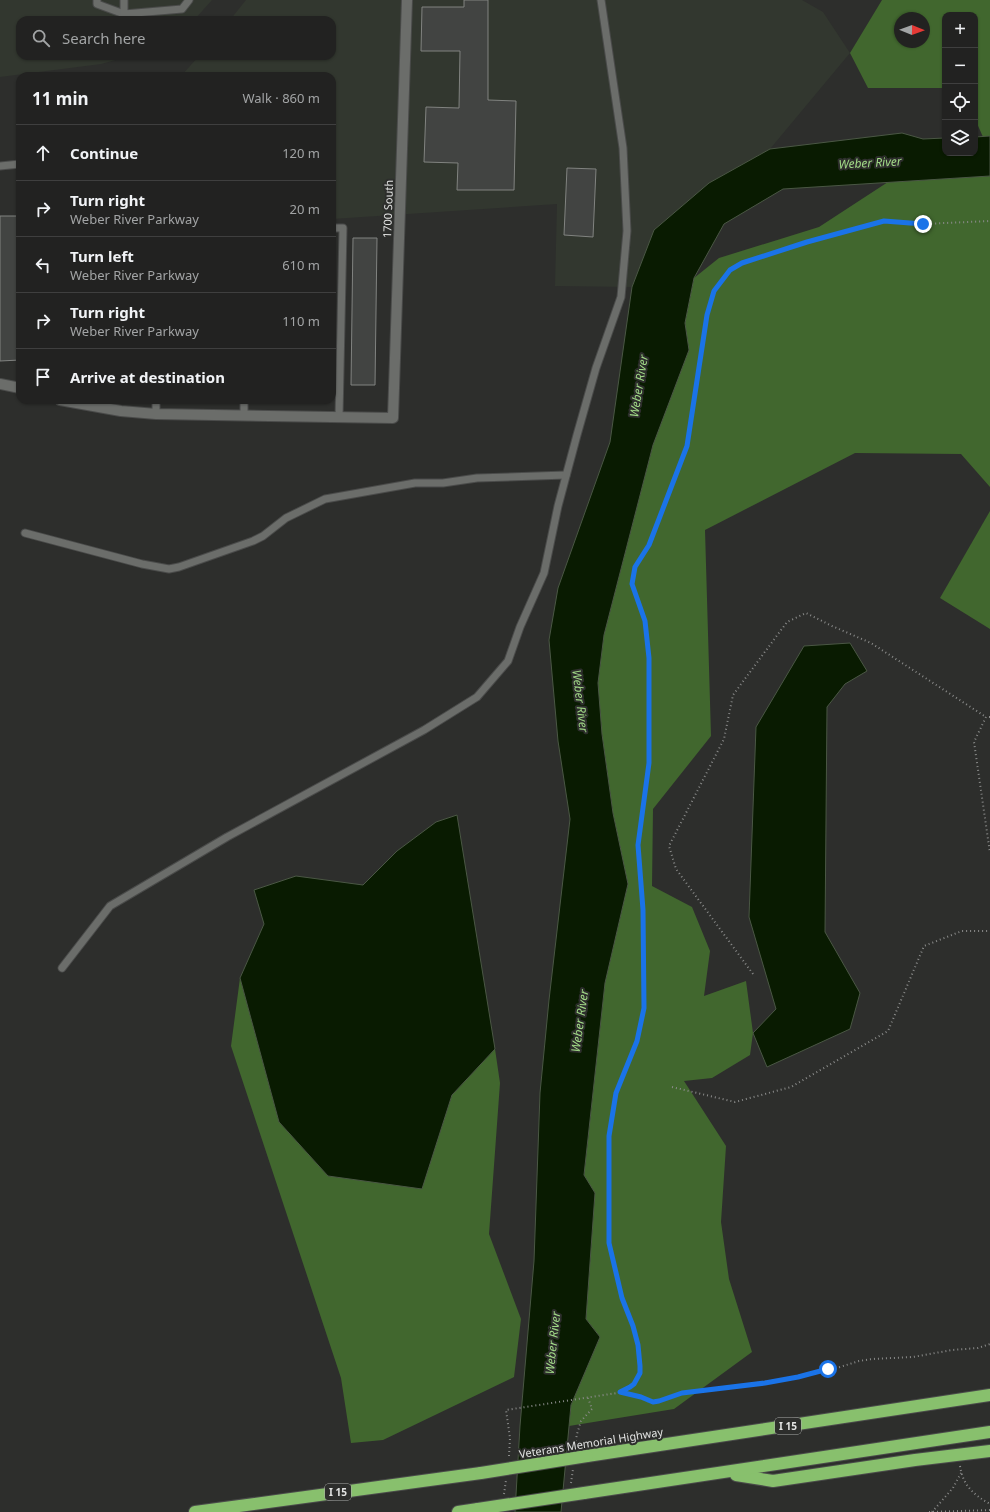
<!DOCTYPE html>
<meta charset="utf-8">
<style>
:root{--surface:#222221;--page:#2e2f2e;--text:#f1f3f6;--muted:#a2a4a5;--line:#3f3f3f}
body{margin:0;font-family:"Noto Sans",sans-serif;background:var(--page);color:var(--text)}
.controls{position:absolute;right:12px;top:12px;display:grid;overflow:hidden;border-radius:8px;box-shadow:0 1px 3px #0004}
.controls button{width:36px;height:36px;display:grid;place-items:center;padding:0;border:0;border-bottom:1px solid var(--line);background:var(--surface);color:var(--text);font:20px sans-serif}
.compass{position:absolute;left:894px;top:12px;width:36px;height:36px;border-radius:50%;background:var(--surface);box-shadow:0 1px 3px #0004;rotate:91deg}
.stop{position:absolute;width:12px;height:12px;margin:-9px;border:3px solid #1a73e8;border-radius:50%;background:#fff}
.stop.end{background:#1a73e8;border-color:#fff;box-shadow:0 1px 4px #0008}
.list{margin:0;padding:0;list-style:none}
h2{display:flex;justify-content:space-between;align-items:center;height:52px;margin:0;padding:0 16px;font-size:17px}
h2 small{font-size:13px;font-weight:400;color:var(--muted)}
.list li{display:grid;grid-template-columns:26px 1fr auto;gap:12px;align-items:center;box-sizing:border-box;height:56px;padding:0 16px;border-top:1px solid var(--line)}
.list b{display:block;font-size:15px;white-space:nowrap}
.list p{margin:0;font-size:13px;white-space:nowrap;color:var(--muted)}
.list em{font-size:13px;font-style:normal;color:var(--muted)}
.icon{flex:none;width:22px;height:22px;fill:none;stroke:currentColor;stroke-width:2;stroke-linecap:round;stroke-linejoin:round}
.map{position:relative;flex:none;width:990px;height:1512px;overflow:hidden}
.search{position:absolute;background:var(--surface);box-shadow:0 1px 3px #0004;left:16px;top:16px;width:320px;height:44px;display:flex;align-items:center;gap:10px;box-sizing:border-box;padding:0 14px;border-radius:12px;color:var(--muted);font-size:15px}
.panel{position:absolute;background:var(--surface);box-shadow:0 1px 3px #0004;left:16px;top:72px;width:320px;height:332px;border-radius:12px}
.map>svg:first-child{display:block}
.built{fill:#32372f}
.forest{fill:#41672e;fill-rule:evenodd}
.water{fill:#091b01;stroke:#4a5744}
.building{fill:#424442;stroke:#818380}
.lines{fill:none;stroke-linecap:round;stroke-linejoin:round}
.service-casing{stroke:#4a4b4a;stroke-width:9}
.minor-casing{stroke:#4a4b4a;stroke-width:12}
.motorway-casing{stroke:#4a4b4a;stroke-width:14}
.path{stroke:#8a8b8a;stroke-width:2;stroke-dasharray:1 3;stroke-linecap:butt}
.service{stroke:#6b6d6a;stroke-width:7}
.minor{stroke:#6b6d6a;stroke-width:10}
.motorway{stroke:#88c06d;stroke-width:12}
.motorway-bridge-casing{stroke:#4a4b4a;stroke-width:14;stroke-linecap:butt}
.motorway-bridge{stroke:#88c06d;stroke-width:12}
.route{stroke:#1a73e8;stroke-width:5}
.labels{text-anchor:middle;stroke-width:4;stroke-linejoin:round;paint-order:stroke}
.shield{fill:#2d2e2c;stroke:#acadab;stroke-width:1}
.shield-label{font-size:10px;font-weight:bold;fill:#e2e3e2}
.street-label{font-size:11px;fill:#e2e3e2;stroke:#2d2e2c}
.water-label{font-size:12px;font-style:italic;fill:#a1d987;stroke:#2d2e2c}
</style>
<div class="map">
<svg width="990" height="1512" viewBox="0 0 990 1512">
<rect width="100%" height="100%" fill="#2d2e2c"/>
<!-- built -->
<g class="built">
<path d="M0 0H212L194 20H20V56H130L101 64 0 77Z"/>
<path d="M246 0H802L823 12 850 53 770 149 709 183 654 230 632 287 555 286 557 204 332 219V76H181L199 56H332V20H230Z"/>
</g>
<!-- forest -->
<g class="forest">
<path d="M882 0H990V136L983 137 975 119V15H945V88H868L850 53ZM900 18H924V42H900Z"/>
<path d="M990 176V487L961 454 855 453 705 530 711 736 653 809 652 886 692 907 710 951 704 996 746 981 753 1033 750 1055 712 1078 684 1081 726 1146 721 1222 729 1279 752 1352 674 1409 569 1426 571 1405 600 1337 586 1319 595 1193 584 1176 605 983 628 884 613 813 602 734 598 683 604 635 653 445 689 350 685 323 694 278 719 258 819 227 888 182Z"/>
<path d="M990 511V629L940 598Z"/>
<path d="M240 978 279 1122 328 1176 422 1188 452 1095 495 1049 500 1083 489 1234 521 1319 514 1377 383 1440 351 1443 341 1378 231 1046Z"/>
</g>
<!-- water -->
<g class="water">
<path d="M902 133 923 139 945 138V153H975V137L990 136V176L783 189 724 224 694 278 685 323 689 350 653 445 604 635 598 683 602 734 613 813 628 884 605 983 584 1175 595 1193 586 1319 600 1337 571 1405 561 1512H515L520 1426 534 1261 540 1093 549 1000 570 819 558 741 549 640 558 588 610 442 632 287 654 230 709 183 770 149Z"/>
<path d="M850 643 867 671 845 684 827 707 825 932 860 993 850 1029 767 1067 753 1033 776 1009 749 917 756 727 804 646Z"/>
<path d="M457 815 495 1049 452 1095 422 1189 328 1176 279 1122 240 978 264 924 254 890 296 876 363 885 397 851 436 822Z"/>
</g>
<!-- building -->
<g class="building">
<path d="M464 0H488V100L516 101 514 190H457L458 163 424 162 426 107 459 108 460 51H421L422 7H464Z"/>
<path d="M567 168 596 169 593 237 564 235Z"/>
<path d="M0 216H20V360L0 361Z"/>
<path d="M353 238H377L375 385H351Z"/>
</g>
<g class="lines">
<defs>
<g id="service">
<path d="M97 0V4L124 14"/>
<path d="M124 0V14L182 9 189 0"/>
<path d="M0 166 20 164"/>
<path d="M332 228H343L339 417"/>
<path d="M156 414V400"/>
<path d="M244 415V400"/>
<path d="M25 533 142 564 169 569 179 567 253 541 263 536 286 518 325 499 415 483H443L477 478 566 475"/>
<path d="M62 968 110 906 227 837 424 730 477 697 508 661 520 627 544 573 558 506 577 435 596 368 621 297 627 231 623 148 601 0"/>
</g>
<g id="minor">
<path d="M0 384 20 388"/>
<path d="M60 400 121 411 156 414 393 418 407 0"/>
</g>
<g id="motorway">
<path d="M587 1456 990 1395"/>
<path d="M736 1475 773 1481 915 1460 990 1451"/>
<path d="M584 1493 990 1432"/>
<path d="M195 1512 481 1473"/>
<path d="M458 1512 478 1509"/>
</g>
</defs>
<!-- service casing -->
<use href="#service" class="service-casing"/>
<!-- minor casing -->
<use href="#minor" class="minor-casing"/>
<!-- motorway casing -->
<use href="#motorway" class="motorway-casing"/>
<!-- path -->
<g class="path">
<path d="M990 717H986L974 742 990 853"/>
<path d="M753 974 676 869 669 846 724 739 733 695 787 622 806 613 832 626 871 643 986 717"/>
<path d="M672 1087 735 1102 791 1087 888 1031 924 946 962 931H990"/>
<path d="M621 1392 641 1397 649 1402 659 1401 681 1393 702 1391 798 1377 816 1371 837 1368 859 1361 872 1359 913 1357 952 1350 978 1348 990 1344"/>
<path d="M575 1445 577 1434 581 1421 592 1409 588 1398"/>
<path d="M509 1456 510 1438 506 1410 617 1393 630 1387 634 1384 640 1373V1365L638 1345 633 1325 622 1298 609 1243V1136L616 1093 637 1041 645 1008 643 910 638 845 649 763V658L645 621 631 584 635 567 649 545 687 446 707 315 714 291 730 270 742 263 807 242 884 221 923 224 990 221"/>
<path d="M960 1466C963 1486 974 1495 990 1504"/>
<path d="M571 1483 573 1469"/>
<path d="M504 1494 506 1480"/>
<path d="M929 1512 990 1510"/>
<path d="M932 1512 953 1488 961 1473"/>
</g>
<!-- service -->
<use href="#service" class="service"/>
<!-- minor -->
<use href="#minor" class="minor"/>
<!-- motorway -->
<use href="#motorway" class="motorway"/>
<defs>
<g id="motorway-bridge">
<path d="M481 1473 587 1456"/>
<path d="M478 1509 584 1493"/>
</g>
</defs>
<!-- motorway-bridge casing -->
<use href="#motorway-bridge" class="motorway-bridge-casing"/>
<!-- motorway-bridge -->
<use href="#motorway-bridge" class="motorway-bridge"/>
</g>
<g class="lines">
<!-- route -->
<path class="route" d="M828 1369 798 1377 765 1383 682 1393 659 1401 653 1402 641 1397 620 1392 630 1387 634 1384 640 1373V1366L638 1345 633 1326 622 1298 609 1243V1136L616 1093 637 1041 644 1008 643 910 638 845 649 763V658L645 621 632 584 635 567 649 545 687 446 707 315 714 291 730 270 742 263 807 242 884 221 923 224"/>
</g>
<g class="labels">
<!-- shield labels -->
<g class="shield">
<rect x="775" y="1418" width="26" height="16" rx="3"/>
<rect x="325" y="1484" width="26" height="16" rx="3"/>
</g>
<g class="shield-label">
<text x="788" y="1430">I 15</text>
<text x="338" y="1496">I 15</text>
</g>
<!-- street labels -->
<g class="street-label">
<text transform="translate(388 209) rotate(-88)" y="4">1700 South</text>
<text transform="translate(591 1443) rotate(-9)" y="4">Veterans Memorial Highway</text>
</g>
<!-- water labels -->
<g class="water-label">
<text transform="translate(870 163) rotate(-3)" y="4">Weber River</text>
<text transform="translate(639 386) rotate(-81)" y="4">Weber River</text>
<text transform="translate(580 701) rotate(83)" y="4">Weber River</text>
<text transform="translate(580 1021) rotate(-82)" y="4">Weber River</text>
<text transform="translate(553 1343) rotate(-84)" y="4">Weber River</text>
</g>
</g>
</svg>
<div class="controls">
<button>+</button>
<button>−</button>
<button><svg class="icon" aria-label="locate" viewBox="0 0 24 24"><circle cx="12" cy="12" r="6"/><path d="M12 2v4M12 18v4M2 12h4M18 12h4"/></svg></button>
<button><svg class="icon" aria-label="layers" viewBox="0 0 24 24"><path d="M12 4l9 5-9 5-9-5zM3 14l9 5 9-5"/></svg></button>
</div>
<svg class="compass" viewBox="-18 -18 36 36"><path d="M0-13l5 13h-10z" fill="#e53935"/><path d="M0 13l5-13h-10z" fill="#a2a4a5"/></svg>
<div class="stop" style="left:828px;top:1369px"></div>
<div class="stop end" style="left:923px;top:224px"></div>
<div class="search"><svg class="icon" aria-label="search" viewBox="0 0 24 24"><circle cx="10" cy="10" r="6"/><path d="M15 15l6 6"/></svg>Search here</div>
<section class="panel">
<h2>11 min<small>Walk · 860 m</small></h2>
<ul class="list">
<li><svg class="icon" aria-label="ahead" viewBox="0 0 24 24"><path d="M12 20V5M6 11l6-6 6 6"/></svg><div><b>Continue</b></div><em>120 m</em></li>
<li><svg class="icon" aria-label="right" viewBox="0 0 24 24"><path d="M7 20v-9h11M14 6l5 5-5 5"/></svg><div><b>Turn right</b><p>Weber River Parkway</p></div><em>20 m</em></li>
<li><svg class="icon" aria-label="left" viewBox="0 0 24 24"><path d="M17 20v-9H6M10 6l-5 5 5 5"/></svg><div><b>Turn left</b><p>Weber River Parkway</p></div><em>610 m</em></li>
<li><svg class="icon" aria-label="right" viewBox="0 0 24 24"><path d="M7 20v-9h11M14 6l5 5-5 5"/></svg><div><b>Turn right</b><p>Weber River Parkway</p></div><em>110 m</em></li>
<li><svg class="icon" aria-label="arrive" viewBox="0 0 24 24"><path d="M6 21V4h12l-3 4 3 4H6"/></svg><div><b>Arrive at destination</b></div></li>
</ul>
</section>
</div>
